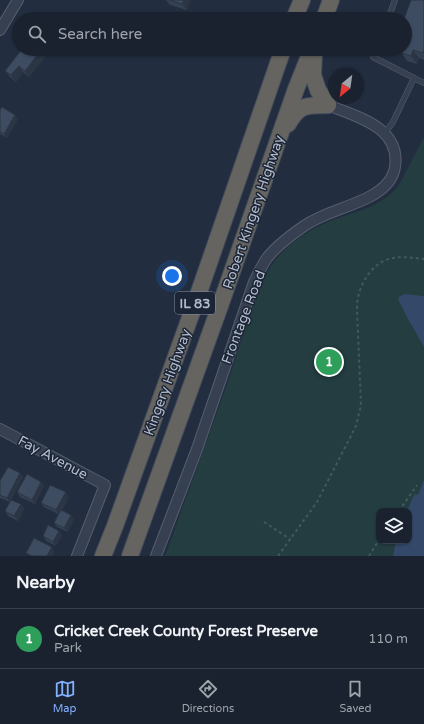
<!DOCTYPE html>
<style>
:root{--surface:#1a2230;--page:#272f3c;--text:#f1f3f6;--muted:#9fa4ab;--line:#383f4c;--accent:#83b0ff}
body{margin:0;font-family:"Varela Round",sans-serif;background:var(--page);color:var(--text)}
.controls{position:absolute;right:12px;bottom:12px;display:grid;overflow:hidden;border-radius:8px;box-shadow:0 1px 3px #0004}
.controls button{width:36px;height:36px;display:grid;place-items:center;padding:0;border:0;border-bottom:1px solid var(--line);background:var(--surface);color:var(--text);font:20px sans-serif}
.compass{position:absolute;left:328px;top:68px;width:36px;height:36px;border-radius:50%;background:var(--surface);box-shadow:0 1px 3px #0004;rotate:209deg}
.you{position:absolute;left:172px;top:276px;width:14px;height:14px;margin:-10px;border:3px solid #fff;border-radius:50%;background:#1a73e8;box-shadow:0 0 0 6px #1a73e833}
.badge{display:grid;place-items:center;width:26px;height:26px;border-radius:50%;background:var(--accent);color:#fff;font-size:13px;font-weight:700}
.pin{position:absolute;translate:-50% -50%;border:2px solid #fff;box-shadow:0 1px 4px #0006}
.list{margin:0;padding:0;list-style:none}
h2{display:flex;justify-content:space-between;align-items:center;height:52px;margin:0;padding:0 16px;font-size:17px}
h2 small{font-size:13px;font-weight:400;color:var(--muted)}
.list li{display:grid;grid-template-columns:26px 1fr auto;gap:12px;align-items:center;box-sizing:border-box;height:60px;padding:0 16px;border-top:1px solid var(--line)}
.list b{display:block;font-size:15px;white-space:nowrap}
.list p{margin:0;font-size:13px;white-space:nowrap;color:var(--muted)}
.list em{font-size:13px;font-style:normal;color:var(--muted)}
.icon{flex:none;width:22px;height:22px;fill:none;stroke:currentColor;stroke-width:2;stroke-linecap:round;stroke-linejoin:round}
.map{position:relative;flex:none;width:424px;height:556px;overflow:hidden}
.search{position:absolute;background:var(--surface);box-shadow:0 1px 3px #0004;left:12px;right:12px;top:12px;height:44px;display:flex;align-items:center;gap:10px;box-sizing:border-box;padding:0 14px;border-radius:22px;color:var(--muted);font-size:15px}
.sheet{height:112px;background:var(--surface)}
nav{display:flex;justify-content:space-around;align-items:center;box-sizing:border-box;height:56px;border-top:1px solid var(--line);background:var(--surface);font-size:11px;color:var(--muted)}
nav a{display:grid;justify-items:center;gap:2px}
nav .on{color:var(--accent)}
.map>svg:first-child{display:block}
.green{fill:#243d41;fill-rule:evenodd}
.water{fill:#344869}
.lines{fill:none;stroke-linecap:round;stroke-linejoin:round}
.service-casing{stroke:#545e6e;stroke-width:6}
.minor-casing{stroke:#545e6e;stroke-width:12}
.trunk-casing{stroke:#414b5b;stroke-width:18}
.path{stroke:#425a5e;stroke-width:2;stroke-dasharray:3 3;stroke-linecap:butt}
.service{stroke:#364050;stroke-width:5}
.minor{stroke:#364050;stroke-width:10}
.trunk{stroke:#666461;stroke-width:16}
.wall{fill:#344153}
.shaded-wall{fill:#2b3543}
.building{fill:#3d4c60;stroke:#2b3543}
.labels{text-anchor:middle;stroke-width:3;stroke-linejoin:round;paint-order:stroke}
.shield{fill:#1b2535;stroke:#858e9e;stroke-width:1}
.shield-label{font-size:13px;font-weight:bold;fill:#b2bbcb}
.street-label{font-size:14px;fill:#b2bbcb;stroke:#1b2535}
</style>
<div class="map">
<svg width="424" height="556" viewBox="0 0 424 556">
<rect width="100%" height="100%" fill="#222e40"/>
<!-- green -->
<path class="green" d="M424 137V556H165L223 396 256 297C261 285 266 273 274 262 285 245 314 227 333 220 357 211 382 207 399 185ZM379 511H409V541H379Z"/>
<!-- water -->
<g class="water">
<path d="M405 294 424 296V347L407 317 398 299 400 296Z"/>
<path d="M424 480V556H393L396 541H409V511H407L412 499 415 494 418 495Z"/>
</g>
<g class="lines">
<defs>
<g id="service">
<path d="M388 19 395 0"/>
<path d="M376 49 373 57 424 83"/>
<path d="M385 133 393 122 414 78"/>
</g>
<g id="minor">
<path d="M0 30 18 0"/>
<path d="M0 429 105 485 77 556"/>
<path d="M156 556 197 449 254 282C258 274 262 265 267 258 277 245 291 235 304 226 324 212 349 208 371 196 382 190 393 180 395 167 401 127 357 117 328 105"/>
</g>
<g id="trunk">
<path d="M294 19 302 0"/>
<path d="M324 19 331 0"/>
<path d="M314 55 313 75 318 90 328 105"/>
<path d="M288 124C300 103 307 106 328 105"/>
<path d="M103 556 115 526 197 298 283 49"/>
<path d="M130 556 220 306 296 89 312 49"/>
</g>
</defs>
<!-- service casing -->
<use href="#service" class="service-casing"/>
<!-- minor casing -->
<use href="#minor" class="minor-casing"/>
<!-- trunk casing -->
<use href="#trunk" class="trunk-casing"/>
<!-- path -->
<g class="path">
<path d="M399 511 417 485"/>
<path d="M264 522 290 539"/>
<path d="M278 556 317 502 356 426 361 405 357 310C357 306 357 301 358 297 362 280 374 261 393 258 404 256 414 258 424 259"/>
<path d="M369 556 379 540"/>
</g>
<!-- service -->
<use href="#service" class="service"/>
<!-- minor -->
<use href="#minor" class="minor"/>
<!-- trunk -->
<use href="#trunk" class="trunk"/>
</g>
<!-- wall -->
<g class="wall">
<path d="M166 0H190L187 10 170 5Z"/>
<path d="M424 0V60L419 58 417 64 407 61 402 53V50L400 49H405Z"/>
<path d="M46 56 29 77 23 72 16 82 10 77 5 71Z"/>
<path d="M0 110 15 115 18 119 7 138 0 134Z"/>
<path d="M20 473 23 477 11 500 21 504 24 509 18 521 8 516 5 511 10 502 0 498V481Z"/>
<path d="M41 482 44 486 35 504 20 497 17 492Z"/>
<path d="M69 497 62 510 71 515 74 519 68 532 57 527 54 523 58 514 44 507 41 503Z"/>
<path d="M62 535 56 546 46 541 43 536Z"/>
</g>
<!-- shaded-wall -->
<g class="shaded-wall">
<path d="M184 0H190L187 10 182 4Z"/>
<path d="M42 49 46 56 29 77 25 71Z"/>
<path d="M413 50 419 58 417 64 411 56Z"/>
<path d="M19 66 23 72 16 82 11 75Z"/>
<path d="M15 115 18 119 7 138 4 134Z"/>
<path d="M20 473 23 477 10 502 7 498Z"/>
<path d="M41 482 44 486 35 504 32 500Z"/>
<path d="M66 492 69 497 60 515 56 510Z"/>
<path d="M21 504 24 509 18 521 14 516Z"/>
<path d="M71 515 74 519 68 532 64 528Z"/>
<path d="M59 531 62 535 56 546 53 542Z"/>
<path d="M52 547 55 552 53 556H47Z"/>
</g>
<!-- building -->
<g class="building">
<path d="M170 0H184L182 4Z"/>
<path d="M411 0H424V50L423 53 413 50 411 56 402 53 403 49H405V19H404Z"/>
<path d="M22 49H42L25 71 19 66 11 75 5 71Z"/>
<path d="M2 107 15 115 4 134 0 132V110Z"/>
<path d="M8 467 20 473 7 498 0 495V481Z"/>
<path d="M27 474 41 482 32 500 17 492Z"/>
<path d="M50 485 66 492 56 510 41 503Z"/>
<path d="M11 500 21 504 14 516 5 511Z"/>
<path d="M61 510 71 515 64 528 54 523Z"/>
<path d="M48 525 59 531 53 542 43 536Z"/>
<path d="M34 538 52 547 47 556H32L26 553Z"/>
</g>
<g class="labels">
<!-- shield labels -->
<rect class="shield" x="175" y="292" width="40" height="22" rx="3"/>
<g class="shield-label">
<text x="195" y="308">IL 83</text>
</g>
<!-- street labels -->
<g class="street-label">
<text transform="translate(253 212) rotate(-71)" y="5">Robert Kingery Highway</text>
<text transform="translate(243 317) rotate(-69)" y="5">Frontage Road</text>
<text transform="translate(167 382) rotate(-70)" y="5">Kingery Highway</text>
<text transform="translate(53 457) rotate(28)" y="5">Fay Avenue</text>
</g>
</g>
</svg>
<div class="controls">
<button><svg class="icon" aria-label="layers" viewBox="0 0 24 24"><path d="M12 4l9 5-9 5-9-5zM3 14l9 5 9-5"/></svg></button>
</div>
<svg class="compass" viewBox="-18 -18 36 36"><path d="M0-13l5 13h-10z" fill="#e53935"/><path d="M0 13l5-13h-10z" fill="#9fa4ab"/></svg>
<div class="you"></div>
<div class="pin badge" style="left:329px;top:362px;background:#2e9e5b">1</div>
<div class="search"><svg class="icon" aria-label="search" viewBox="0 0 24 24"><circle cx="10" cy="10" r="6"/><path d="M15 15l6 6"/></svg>Search here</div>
</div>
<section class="sheet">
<h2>Nearby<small></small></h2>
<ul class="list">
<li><span class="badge" style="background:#2e9e5b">1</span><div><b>Cricket Creek County Forest Preserve</b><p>Park</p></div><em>110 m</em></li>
</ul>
</section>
<nav>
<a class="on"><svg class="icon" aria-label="map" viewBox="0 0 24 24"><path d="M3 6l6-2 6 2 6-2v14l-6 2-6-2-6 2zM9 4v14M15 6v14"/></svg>Map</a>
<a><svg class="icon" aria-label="directions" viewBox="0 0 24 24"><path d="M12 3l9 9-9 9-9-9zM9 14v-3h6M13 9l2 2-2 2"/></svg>Directions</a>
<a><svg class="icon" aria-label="saved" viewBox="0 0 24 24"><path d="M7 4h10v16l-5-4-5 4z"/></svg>Saved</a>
</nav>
